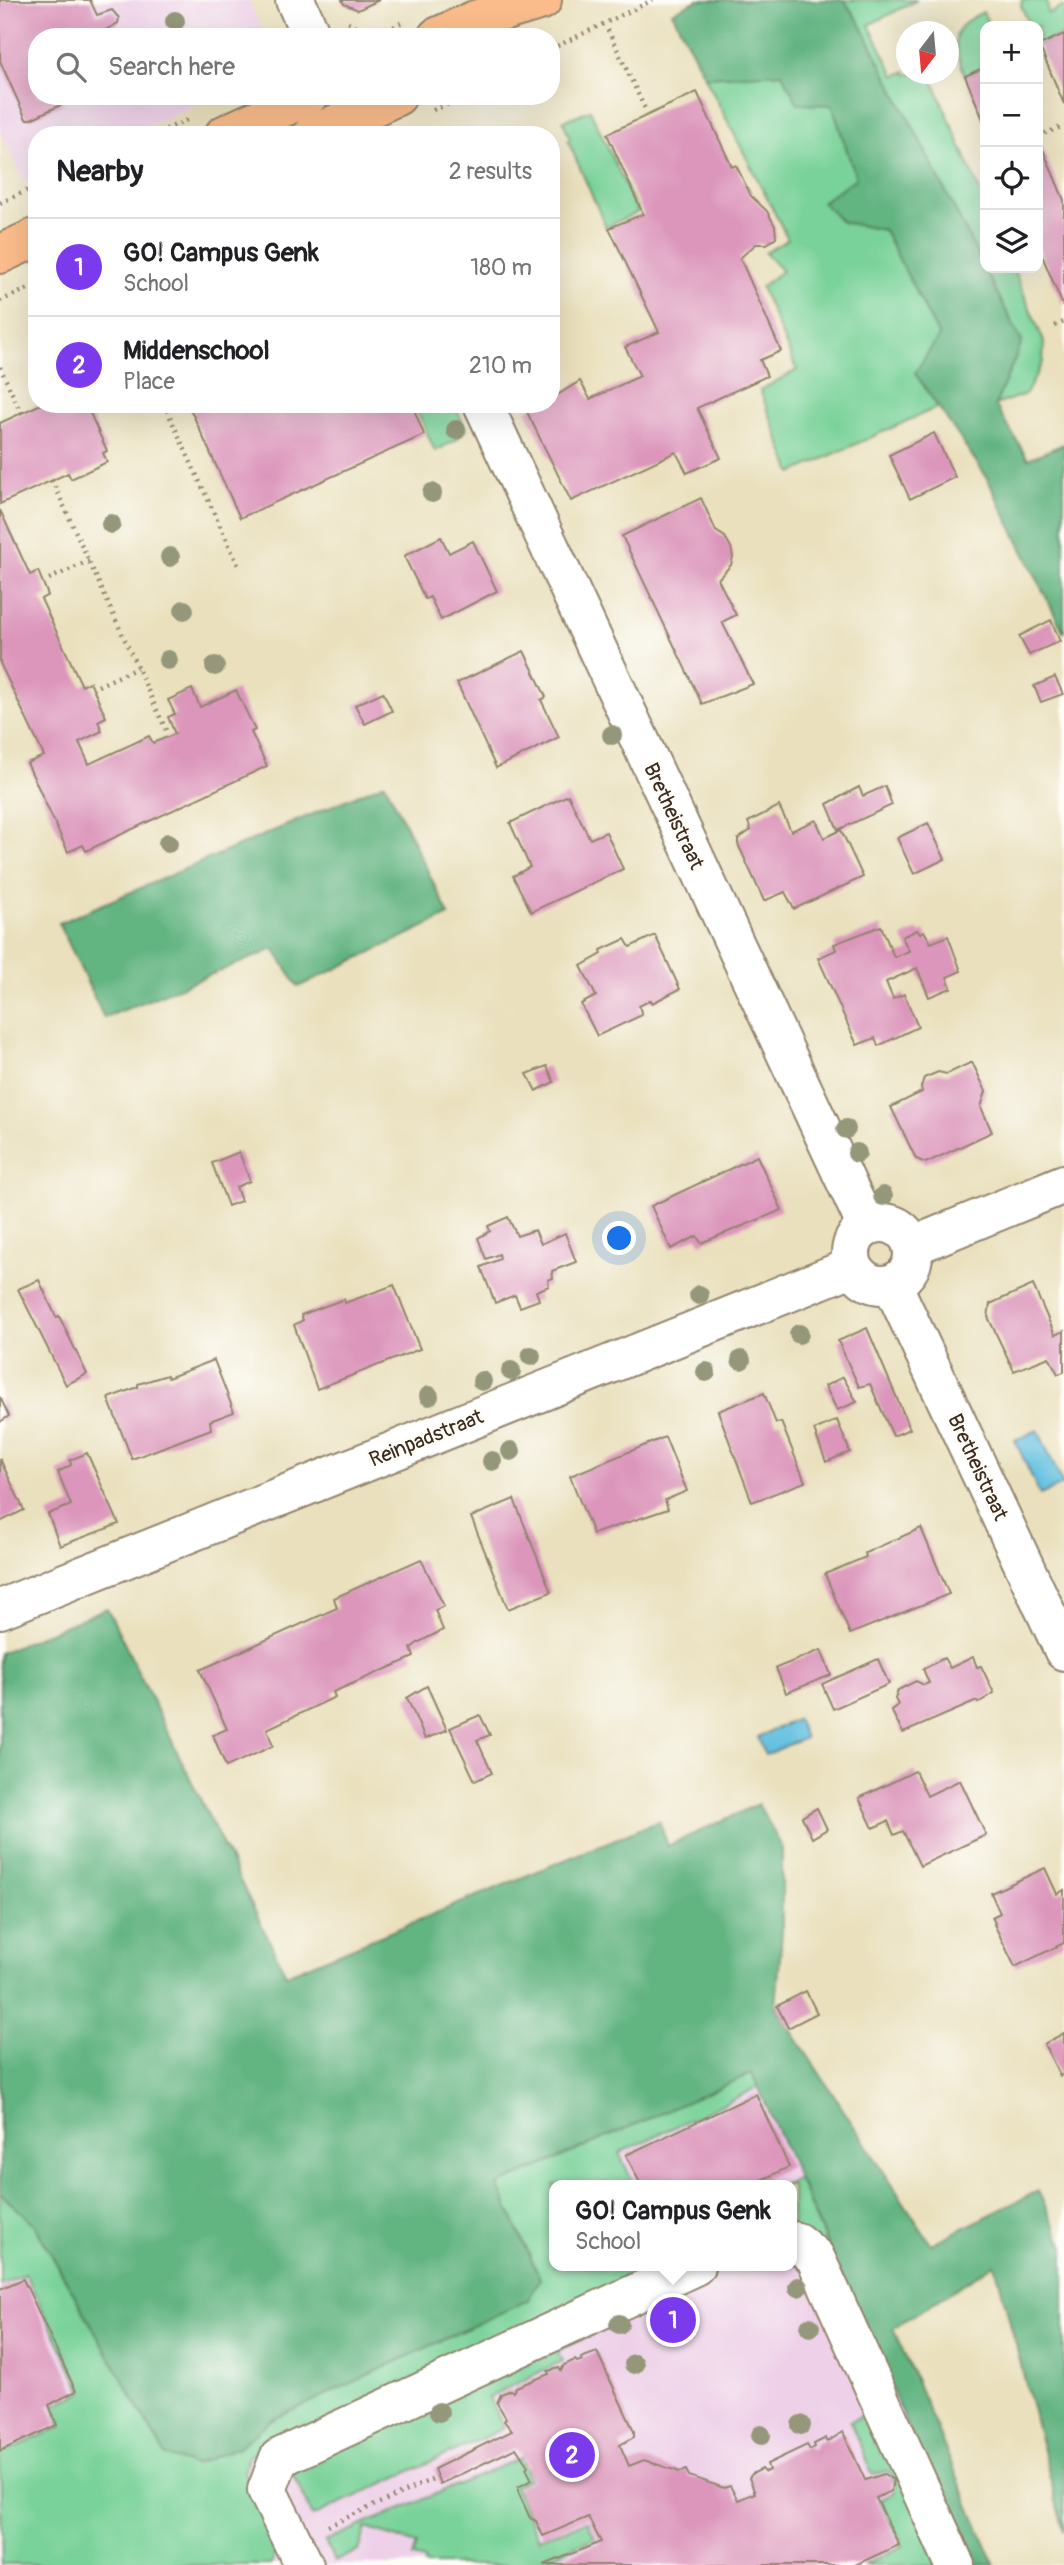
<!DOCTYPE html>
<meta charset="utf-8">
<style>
:root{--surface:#fff;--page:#f2f2f2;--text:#202124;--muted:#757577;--line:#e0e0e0;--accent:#7c3aed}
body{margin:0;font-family:Pangolin,sans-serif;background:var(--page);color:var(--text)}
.controls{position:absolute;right:21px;top:21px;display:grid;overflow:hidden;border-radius:14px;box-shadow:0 7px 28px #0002}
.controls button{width:63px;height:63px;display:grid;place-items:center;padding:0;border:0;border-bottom:2px solid var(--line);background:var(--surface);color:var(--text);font:35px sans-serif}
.compass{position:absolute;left:896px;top:21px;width:63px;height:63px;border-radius:50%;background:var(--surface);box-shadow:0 7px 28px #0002;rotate:196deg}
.you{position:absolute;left:620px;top:1239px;width:24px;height:24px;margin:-18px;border:5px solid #fff;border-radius:50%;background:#1a73e8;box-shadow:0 0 0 10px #1a73e833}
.badge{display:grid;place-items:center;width:46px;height:46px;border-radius:50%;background:var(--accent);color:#fff;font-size:23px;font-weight:700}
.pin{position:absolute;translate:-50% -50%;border:4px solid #fff;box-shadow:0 2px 7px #0006}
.popup{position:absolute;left:549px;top:2180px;width:248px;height:91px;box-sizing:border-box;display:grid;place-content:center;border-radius:14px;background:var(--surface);filter:drop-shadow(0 2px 5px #0005);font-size:23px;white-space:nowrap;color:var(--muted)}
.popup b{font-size:26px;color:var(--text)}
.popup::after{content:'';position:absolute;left:50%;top:100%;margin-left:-14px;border:14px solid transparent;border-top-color:var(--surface)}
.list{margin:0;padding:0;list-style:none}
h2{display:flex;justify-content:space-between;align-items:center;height:91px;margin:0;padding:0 28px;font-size:30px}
h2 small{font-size:23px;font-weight:400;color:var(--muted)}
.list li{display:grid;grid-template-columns:46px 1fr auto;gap:21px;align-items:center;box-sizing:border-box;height:98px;padding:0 28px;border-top:2px solid var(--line)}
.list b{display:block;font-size:26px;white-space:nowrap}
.list p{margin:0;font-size:23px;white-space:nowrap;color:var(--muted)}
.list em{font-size:23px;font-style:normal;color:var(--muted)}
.icon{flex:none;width:38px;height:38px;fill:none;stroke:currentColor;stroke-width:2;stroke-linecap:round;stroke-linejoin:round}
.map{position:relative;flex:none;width:1064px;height:2565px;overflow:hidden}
.search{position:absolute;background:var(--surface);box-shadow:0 7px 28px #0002;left:28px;top:28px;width:532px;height:77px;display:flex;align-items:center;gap:18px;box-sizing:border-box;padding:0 24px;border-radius:28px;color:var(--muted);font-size:26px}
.panel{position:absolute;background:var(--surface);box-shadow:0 7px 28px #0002;left:28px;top:126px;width:532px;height:287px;border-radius:28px}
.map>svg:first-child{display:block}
.built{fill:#eed0e8;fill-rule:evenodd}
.green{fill:#79d299;stroke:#5a7e5c;stroke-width:2}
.forest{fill:#62b481;stroke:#4e6f50;stroke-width:2}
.water{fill:#62bfe0;stroke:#4e747f;stroke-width:2}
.building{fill:#dc95bb}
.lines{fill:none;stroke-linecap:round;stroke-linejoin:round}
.minor-casing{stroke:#92856e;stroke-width:42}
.major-casing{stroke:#92856e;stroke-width:42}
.path{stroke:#92856e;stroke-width:4.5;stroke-dasharray:2 5;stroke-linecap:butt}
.minor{stroke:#fff;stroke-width:38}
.major{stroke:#fabc8b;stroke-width:38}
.tree{fill:#94977a}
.labels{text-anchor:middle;stroke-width:5;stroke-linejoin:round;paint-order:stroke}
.street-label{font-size:21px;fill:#3b2a1e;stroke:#fdfcf7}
</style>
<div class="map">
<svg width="1064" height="2565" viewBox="0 0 1064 2565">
<rect width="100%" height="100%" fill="#fdfcf7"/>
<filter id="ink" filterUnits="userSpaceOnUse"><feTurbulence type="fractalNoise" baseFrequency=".0143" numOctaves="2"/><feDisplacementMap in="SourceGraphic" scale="14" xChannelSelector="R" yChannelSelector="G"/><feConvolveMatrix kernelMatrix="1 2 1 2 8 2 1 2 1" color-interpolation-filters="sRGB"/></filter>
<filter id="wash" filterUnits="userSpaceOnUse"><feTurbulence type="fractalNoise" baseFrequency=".00686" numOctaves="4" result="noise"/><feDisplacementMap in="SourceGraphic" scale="28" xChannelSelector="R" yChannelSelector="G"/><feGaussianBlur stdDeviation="1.57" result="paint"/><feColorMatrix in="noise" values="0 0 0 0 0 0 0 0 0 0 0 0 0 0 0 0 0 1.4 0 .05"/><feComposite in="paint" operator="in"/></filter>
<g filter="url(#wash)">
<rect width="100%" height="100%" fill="#eae0bd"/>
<!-- built -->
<g class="built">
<path d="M0 0H249L265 37H37V96H214L129 135H37V177L25 182 0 132Z"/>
<path d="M752 2073 969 2565H0V2193L34 2224 145 2420 498 2185ZM554 2185H792V2266H554Z"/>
</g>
<!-- green -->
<g class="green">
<path d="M844 0H917L869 25 895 76 906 71V74H930L985 203V268H1013L1044 342 1043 362 1026 394 995 405 1022 342 861 25Z"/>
<path d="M1022 0H1047L1048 14 1064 6V34L1039 45 1038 26H1030L1021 6Z"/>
<path d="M983 12 990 26H985V67L965 76C954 43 946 30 983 12Z"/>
<path d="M782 73 832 105 856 178 823 201 842 222 884 230 939 336 915 373 938 407 792 473 760 390 797 370 761 287 782 271 765 253 788 239 705 77Z"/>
<path d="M590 110 638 212 606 227 568 141 570 139 563 121Z"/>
<path d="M414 404H454L466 429 456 440 435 451Z"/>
<path d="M752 2073 759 2087 619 2153 634 2185H554V2266H661L248 2456 244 2472 277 2542 273 2562 270 2565H2L0 2454 61 2427 54 2405 83 2392 25 2274 0 2285V2193L34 2224 166 2456 238 2447 270 2421 540 2279 498 2185Z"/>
<path d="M798 2178 830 2252 792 2227V2185H783Z"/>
<path d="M593 2334 558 2351 562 2361 489 2397 504 2428 313 2516 293 2475 300 2458Z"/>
<path d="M873 2411 943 2565H863L903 2546 880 2500 894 2493 896 2485 891 2474 887 2471 872 2474 850 2421Z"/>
<path d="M520 2458 529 2479 514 2486 539 2539 587 2521 595 2537 534 2565H424L425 2560 413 2557 417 2544 366 2528 359 2551 334 2561 325 2541Z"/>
</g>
<!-- forest -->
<g class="forest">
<path d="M698 0H844L861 25 1022 342 995 405 1028 459 1064 444V633L986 476 915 373 939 336 884 230 842 222 822 202 856 178 832 105 798 104 782 73 705 77 672 12Z"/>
<path d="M385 783 449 915 298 987 274 949 104 1018 59 923Z"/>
<path d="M107 1608 286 1975 659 1821 668 1846 758 1804 782 1847V1932L776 2007 931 2244 1038 2191 1064 2246V2532L995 2264 893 2328 995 2565H969L752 2073 498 2185 540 2279 528 2300 270 2421 238 2447 194 2465 166 2456 34 2224 0 2193V1653Z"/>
</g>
<!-- water -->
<g class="water">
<path d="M1038 1430 1063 1485 1040 1495 1015 1440Z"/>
<path d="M797 1719 805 1738 765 1755 758 1737Z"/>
</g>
<g id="blocks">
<!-- building -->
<g class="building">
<path d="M0 0H90L97 15 112 10 119 18 118 23 104 31 107 37H37V96H71L57 103 67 102 31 119H26L0 61Z"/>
<path d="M342 0H379L358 10 344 4Z"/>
<path d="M1064 34V104L1039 45Z"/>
<path d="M985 67V124L965 76Z"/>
<path d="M697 92 732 167 736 165 751 196 767 211 775 226 776 237 767 244H756L740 258 781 351 760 360 767 376 697 408 721 458 687 473 676 452 571 501 526 410 540 404H551V399L580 381 590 399 640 376 625 347 659 332 609 228 643 214 607 134Z"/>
<path d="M1038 138 1064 200V308L1038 246Z"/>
<path d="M41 404H86L107 451 103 453 107 462 71 479 68 473 0 504V423Z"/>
<path d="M188 404H412L424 435 240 518Z"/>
<path d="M934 433 955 477 910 499 889 455Z"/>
<path d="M701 498 716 531 725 537 731 547 733 557 731 565 718 579 736 615 722 622 753 684 702 704 622 536Z"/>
<path d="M0 510 30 575 38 571 48 595 41 599 82 686 90 682 106 717 98 721 102 731 79 742 89 764 149 736 153 743 175 734 168 717 175 714 168 700 192 689 200 707 236 690 255 730 251 732 267 766 86 851 83 845 68 852 27 763 44 756 0 663Z"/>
<path d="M441 537 449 553 473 541 497 591 441 620 430 597 425 599 404 556Z"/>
<path d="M1051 620 1060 641 1029 655 1019 636Z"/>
<path d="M524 651 546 697 541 700 559 737 496 768 457 683Z"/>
<path d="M1055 677 1063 694 1041 702 1034 686Z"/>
<path d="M383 692 392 711 365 724 355 705Z"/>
<path d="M885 786 892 805 838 830 827 804 859 787 863 796Z"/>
<path d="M568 795 590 839 606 832 623 869 531 912 513 876 530 867 510 823Z"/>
<path d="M779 806 791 831 816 820 824 838 841 830 863 877 794 909 785 892 764 901 738 844V839L751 830 748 822Z"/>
<path d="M928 823 945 859 914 874 897 838Z"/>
<path d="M881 926 894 957 909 951 902 937 917 930 920 933 924 931 931 943 948 936 961 971 947 977 951 988 929 997 917 968 886 982 893 999 904 994 918 1027 878 1046 875 1038 857 1045 818 958 836 950 834 944Z"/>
<path d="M655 935 680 989 652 1003 651 1000 639 1006 642 1015 597 1036 581 1004 596 996 581 966 602 954 601 950 625 939 630 947Z"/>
<path d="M972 1062 986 1091 981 1107 992 1132 926 1163 916 1159 891 1107 922 1092 921 1087 924 1078 938 1072 947 1074Z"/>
<path d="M547 1066 554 1082 536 1091 527 1074Z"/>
<path d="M239 1152 250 1181 236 1187 241 1201 228 1206 212 1163Z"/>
<path d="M757 1156 782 1210 701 1243 697 1236 671 1249 651 1206Z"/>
<path d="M508 1217 517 1236 535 1230 541 1244 565 1233 576 1262 552 1271 553 1278 548 1280 549 1286 536 1291 539 1300 520 1307 515 1295 495 1303 481 1267 500 1259 499 1254 486 1259 478 1238 490 1231 488 1226Z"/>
<path d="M39 1280 56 1317 59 1316 87 1374 66 1385 18 1289Z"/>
<path d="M394 1285 420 1349 317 1389 294 1325 303 1320 301 1315 344 1299 345 1303Z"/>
<path d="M1033 1285 1055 1335 1064 1331V1372L1058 1374 1049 1357 1014 1371 988 1317 990 1304Z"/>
<path d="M867 1328 910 1429 893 1436 870 1384 859 1387 838 1341Z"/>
<path d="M214 1360 234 1412 210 1421 211 1429 132 1459 108 1398 138 1387V1384L167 1375 168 1378Z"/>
<path d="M843 1377 857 1402 837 1410 825 1386Z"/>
<path d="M764 1393 776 1423 781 1422 805 1482 752 1502 718 1411Z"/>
<path d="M0 1397 9 1416 0 1422Z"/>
<path d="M837 1420 850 1452 826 1462 814 1430Z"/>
<path d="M665 1437 687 1491 665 1500 668 1509 593 1534 570 1476Z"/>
<path d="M87 1453 119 1524 60 1546 48 1514 71 1505 58 1472 71 1465 70 1460Z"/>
<path d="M0 1459 24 1510 0 1522Z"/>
<path d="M514 1499 551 1592 508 1609 471 1517Z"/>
<path d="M921 1528 949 1594 850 1634 825 1574 866 1557 865 1553Z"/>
<path d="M421 1559 444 1606 435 1610 443 1630 419 1642 411 1648 414 1657 333 1692 335 1697 267 1729 273 1746 226 1767 213 1735 227 1729 200 1670 337 1608 334 1598Z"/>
<path d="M821 1650 831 1675 786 1693 776 1668Z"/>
<path d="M973 1657 977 1667 981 1666 994 1693 978 1703 977 1701 903 1733 891 1710 898 1705 895 1699 898 1690 916 1681 924 1685 929 1683 923 1669 944 1658 950 1668Z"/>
<path d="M878 1659 889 1684 833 1709 822 1684Z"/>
<path d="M427 1686 447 1730 425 1739 407 1698Z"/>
<path d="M480 1715 490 1735 477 1740 492 1773 475 1781 450 1728Z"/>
<path d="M915 1771 927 1796 960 1780 986 1835 920 1866 903 1831 894 1835 888 1821 873 1828 859 1798Z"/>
<path d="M817 1808 827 1829 812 1838 802 1817Z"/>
<path d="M1045 1868 1057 1894 1064 1890V1943L1015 1967 994 1924 995 1923 992 1917 1000 1913 991 1893Z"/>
<path d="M806 1991 817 2013 788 2028 777 2006Z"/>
<path d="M1064 2033V2074L1060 2076 1044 2044Z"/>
<path d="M756 2094 789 2167 751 2185H641L626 2155Z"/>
<path d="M23 2279 76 2391 49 2405 57 2425 0 2451V2289Z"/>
<path d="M597 2352 634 2431V2437L620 2445 629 2466 644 2460 680 2472 686 2470 689 2476 724 2488 730 2486 738 2500 755 2493 749 2478 752 2474 762 2469 765 2472 769 2470 767 2464 807 2445 810 2450 815 2447 814 2444 826 2438 827 2442 843 2432 865 2480 884 2474 893 2480 891 2491 876 2498 899 2545 855 2565H544L601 2542 588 2517 543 2536 536 2521 530 2518 518 2492V2487L532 2480 526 2468 528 2466 516 2448 440 2484 434 2469 512 2431 504 2421 506 2418 497 2403 501 2394 511 2390 513 2392 516 2387 549 2374 548 2371 559 2368 561 2371 564 2365 575 2360 577 2362 582 2360 581 2358Z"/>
</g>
</g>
</g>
<g filter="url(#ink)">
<use href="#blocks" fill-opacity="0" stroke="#92856e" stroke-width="2"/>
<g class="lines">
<defs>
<g id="minor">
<path d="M295 0 312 37"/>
<path d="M483 404 867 1227"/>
<circle cx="882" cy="1254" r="31"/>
<path d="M913 1246 1064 1184"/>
<path d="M892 1284 1064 1651"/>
<path d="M0 1609 852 1267"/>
<path d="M792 2241 797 2242 815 2257 955 2565"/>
<path d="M304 2565 267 2490 279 2458 695 2266"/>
</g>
<g id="major">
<path d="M437 37 475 20 542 0"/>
<path d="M224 135 308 96"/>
<path d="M312 135 397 96"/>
<path d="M0 254 37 237"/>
</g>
</defs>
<!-- minor casing -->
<use href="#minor" class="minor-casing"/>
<!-- major casing -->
<use href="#major" class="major-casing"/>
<!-- path -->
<g class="path">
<path d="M348 22 376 35"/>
<path d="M608 30 646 111"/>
<path d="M375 37 401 23"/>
<path d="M551 49 653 0"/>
<path d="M433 110 468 96"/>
<path d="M153 135 189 119"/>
<path d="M1038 136 1064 126"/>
<path d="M0 203 37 186"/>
<path d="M0 301 37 285"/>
<path d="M1055 326 1064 322"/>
<path d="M0 367 21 413"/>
<path d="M164 404 239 567"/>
<path d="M52 480 166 730"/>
<path d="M49 579 89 561"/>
<path d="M98 686 137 668"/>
<path d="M328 2526 433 2479"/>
</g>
<!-- minor -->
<use href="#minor" class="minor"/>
<!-- major -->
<use href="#major" class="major"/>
</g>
<!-- trees -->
<g class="tree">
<circle cx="175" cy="21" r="10"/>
<circle cx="456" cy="430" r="10"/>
<circle cx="432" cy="493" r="10"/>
<circle cx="111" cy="524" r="10"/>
<circle cx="170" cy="557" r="10"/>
<circle cx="184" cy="610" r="10"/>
<circle cx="168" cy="660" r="10"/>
<circle cx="215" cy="666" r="10"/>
<circle cx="612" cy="735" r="10"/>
<circle cx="168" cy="843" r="10"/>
<circle cx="846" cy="1129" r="10"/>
<circle cx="857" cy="1153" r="10"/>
<circle cx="883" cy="1196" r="10"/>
<circle cx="699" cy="1295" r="10"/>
<circle cx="799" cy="1334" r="10"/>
<circle cx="531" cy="1356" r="10"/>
<circle cx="741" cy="1360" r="10"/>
<circle cx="511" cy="1371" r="10"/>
<circle cx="706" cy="1372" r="10"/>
<circle cx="482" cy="1381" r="10"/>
<circle cx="429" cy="1396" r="10"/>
<circle cx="511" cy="1451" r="10"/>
<circle cx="492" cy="1461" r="10"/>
<circle cx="798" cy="2287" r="10"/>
<circle cx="619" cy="2324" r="10"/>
<circle cx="810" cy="2327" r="10"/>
<circle cx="634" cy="2364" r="10"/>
<circle cx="439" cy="2412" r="10"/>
<circle cx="801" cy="2425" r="10"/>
<circle cx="761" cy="2435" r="10"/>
</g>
</g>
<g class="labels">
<!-- street labels -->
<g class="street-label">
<text transform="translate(674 816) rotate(65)" y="7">Bretheistraat</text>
<text transform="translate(426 1438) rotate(-22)" y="7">Reinpadstraat</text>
<text transform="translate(978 1467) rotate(65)" y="7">Bretheistraat</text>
</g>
</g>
</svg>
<div class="controls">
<button>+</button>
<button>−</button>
<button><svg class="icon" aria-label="locate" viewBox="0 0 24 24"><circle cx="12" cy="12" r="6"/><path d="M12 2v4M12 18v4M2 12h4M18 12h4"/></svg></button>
<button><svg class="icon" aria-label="layers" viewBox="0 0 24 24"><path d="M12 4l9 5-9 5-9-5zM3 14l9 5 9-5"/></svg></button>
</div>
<svg class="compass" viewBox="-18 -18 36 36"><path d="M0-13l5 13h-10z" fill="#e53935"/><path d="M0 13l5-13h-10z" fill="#757577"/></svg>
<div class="you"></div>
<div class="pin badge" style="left:673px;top:2320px">1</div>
<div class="popup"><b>GO! Campus Genk</b>School</div>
<div class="pin badge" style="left:572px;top:2455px">2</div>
<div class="search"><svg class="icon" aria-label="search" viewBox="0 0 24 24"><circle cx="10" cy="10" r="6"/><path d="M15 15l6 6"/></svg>Search here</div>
<section class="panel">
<h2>Nearby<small>2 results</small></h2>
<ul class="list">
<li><span class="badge">1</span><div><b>GO! Campus Genk</b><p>School</p></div><em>180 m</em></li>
<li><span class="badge">2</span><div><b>Middenschool</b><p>Place</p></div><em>210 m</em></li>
</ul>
</section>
</div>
